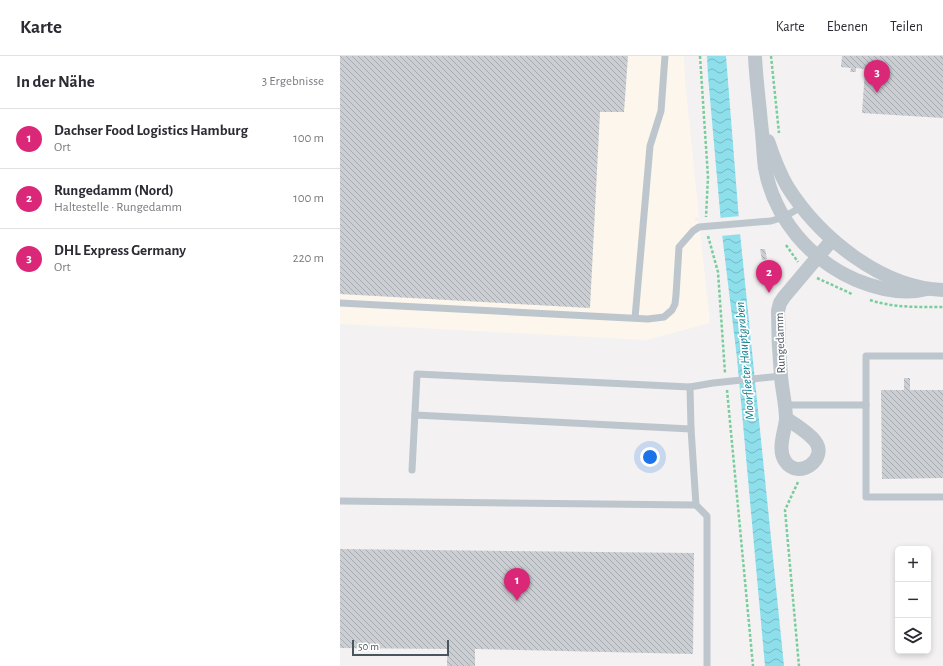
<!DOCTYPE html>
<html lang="de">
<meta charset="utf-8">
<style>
:root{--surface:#fff;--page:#f2f2f3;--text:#2b2b33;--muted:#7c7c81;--line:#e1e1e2;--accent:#db2777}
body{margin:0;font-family:"Alegreya Sans",sans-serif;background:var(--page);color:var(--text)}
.controls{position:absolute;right:12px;bottom:12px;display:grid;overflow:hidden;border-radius:6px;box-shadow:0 2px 6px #0003}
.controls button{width:36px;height:36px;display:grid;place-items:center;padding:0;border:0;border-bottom:1px solid var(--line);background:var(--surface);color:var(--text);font:20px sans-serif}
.scale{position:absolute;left:12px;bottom:10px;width:97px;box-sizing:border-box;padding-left:4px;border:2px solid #49565e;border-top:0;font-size:11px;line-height:14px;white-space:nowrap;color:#49565e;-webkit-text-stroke:3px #fff;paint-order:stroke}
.you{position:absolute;left:310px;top:401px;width:14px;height:14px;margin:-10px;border:3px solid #fff;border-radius:50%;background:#1a73e8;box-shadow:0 0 0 6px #1a73e833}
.badge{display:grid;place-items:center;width:26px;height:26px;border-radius:50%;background:var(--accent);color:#fff;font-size:13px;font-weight:700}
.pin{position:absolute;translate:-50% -33px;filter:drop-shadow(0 1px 2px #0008)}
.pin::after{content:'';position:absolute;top:21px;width:14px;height:12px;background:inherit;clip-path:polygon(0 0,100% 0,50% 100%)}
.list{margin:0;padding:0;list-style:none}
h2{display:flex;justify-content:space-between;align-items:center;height:52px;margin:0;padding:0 16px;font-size:17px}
h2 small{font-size:13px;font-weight:400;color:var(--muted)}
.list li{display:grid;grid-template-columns:26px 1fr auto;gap:12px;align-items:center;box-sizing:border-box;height:60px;padding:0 16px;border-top:1px solid var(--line)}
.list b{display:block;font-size:15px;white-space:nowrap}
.list p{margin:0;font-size:13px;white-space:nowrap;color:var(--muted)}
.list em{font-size:13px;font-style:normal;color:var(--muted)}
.icon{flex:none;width:22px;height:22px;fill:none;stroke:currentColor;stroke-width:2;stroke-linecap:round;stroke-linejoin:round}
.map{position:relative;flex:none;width:603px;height:610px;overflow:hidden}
header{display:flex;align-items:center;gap:24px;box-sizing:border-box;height:56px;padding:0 20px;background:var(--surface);border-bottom:1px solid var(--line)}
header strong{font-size:19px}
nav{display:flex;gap:22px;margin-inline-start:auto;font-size:14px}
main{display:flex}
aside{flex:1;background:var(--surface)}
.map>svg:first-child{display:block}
.commercial{fill:#fcf6ec}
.water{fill:url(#water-waves)}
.pier{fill:#f3f1f1}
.building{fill:url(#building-back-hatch)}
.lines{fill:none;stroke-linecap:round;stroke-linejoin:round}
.path{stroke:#79cd9d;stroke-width:2.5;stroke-dasharray:3 2;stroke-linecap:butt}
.service{stroke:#bdc6cd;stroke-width:7}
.minor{stroke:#bdc6cd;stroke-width:14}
.labels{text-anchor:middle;stroke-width:3.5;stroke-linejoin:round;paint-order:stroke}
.street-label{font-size:12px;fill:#49565e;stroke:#fff}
.water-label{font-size:13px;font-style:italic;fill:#0f7c8d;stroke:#fff}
</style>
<header>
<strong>Karte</strong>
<nav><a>Karte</a><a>Ebenen</a><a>Teilen</a></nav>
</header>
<main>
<aside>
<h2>In der Nähe<small>3 Ergebnisse</small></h2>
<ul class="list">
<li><span class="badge">1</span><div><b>Dachser Food Logistics Hamburg</b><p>Ort</p></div><em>100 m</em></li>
<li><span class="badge">2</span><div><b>Rungedamm (Nord)</b><p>Haltestelle · Rungedamm</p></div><em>100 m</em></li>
<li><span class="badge">3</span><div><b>DHL Express Germany</b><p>Ort</p></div><em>220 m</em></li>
</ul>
</aside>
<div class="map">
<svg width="603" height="610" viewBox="0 0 603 610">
<defs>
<pattern id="water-waves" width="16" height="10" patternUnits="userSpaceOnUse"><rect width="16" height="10" fill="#8edfec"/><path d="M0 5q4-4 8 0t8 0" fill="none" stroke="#76b8c2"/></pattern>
<pattern id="building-back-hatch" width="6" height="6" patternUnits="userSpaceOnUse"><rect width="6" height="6" fill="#cbced3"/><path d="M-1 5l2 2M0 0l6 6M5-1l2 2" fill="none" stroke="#a7aaae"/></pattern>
</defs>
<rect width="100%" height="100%" fill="#f3f1f1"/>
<!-- commercial -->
<path class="commercial" d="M0 0H344L345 24 359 161H355V165H359L370 267 307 284 0 268Z"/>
<!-- water -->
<path class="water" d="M367 0H386L400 177 444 610H425L397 302 382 178 368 20Z"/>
<!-- pier -->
<path class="pier" d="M401 160 402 178 380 180 379 162Z"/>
<!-- building -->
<g class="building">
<path d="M0 0H288L284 56H260L250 252 0 238Z"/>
<path d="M502 0H603V62L522 57 525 13 516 12V16H510L511 12 501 11Z"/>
<path d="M420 193H425L427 203 422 204Z"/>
<path d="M564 322H570V334H603V422L542 423 541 334H564Z"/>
<path d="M0 493 354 497 353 598 135 593V610H107V593L0 592Z"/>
</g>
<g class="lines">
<!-- path -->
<g class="path">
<path d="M360 0 368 121 366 161"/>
<path d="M431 0 439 77"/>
<path d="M368 180 378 216 385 317"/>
<path d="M446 189 458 206"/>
<path d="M477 222 512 238"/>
<path d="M530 244C554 252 579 251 603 251"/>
<path d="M387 334 413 610"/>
<path d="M458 426 445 454 459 610"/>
</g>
<!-- service -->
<g class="service">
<path d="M0 247 308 263 324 261 332 254 335 248 336 239 339 191 353 175 359 171 431 165 444 161 461 151"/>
<path d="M295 262 310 90 321 55 325 0"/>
<path d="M603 300H526V441H603"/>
<path d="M350 331 351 373"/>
<path d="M445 349H526"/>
<path d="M75 359 351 373 356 449"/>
<path d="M72 414 77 318 350 331 373 327 441 320"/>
<path d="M0 445 356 449 367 460V610"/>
</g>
<!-- minor -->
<g class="minor">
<path d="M415 0C416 23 419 44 421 67 423 82 423 97 425 112 434 162 470 204 516 224 538 233 564 239 587 233"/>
<path d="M428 85C433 100 439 116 447 130 479 181 541 232 603 234"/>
<path d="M446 362C455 369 467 375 475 385 489 403 458 425 445 405 437 393 445 375 446 363 446 349 442 334 441 320 439 298 438 277 438 255L440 247 444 241 492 184"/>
</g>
</g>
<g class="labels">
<!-- street labels -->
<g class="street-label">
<text transform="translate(440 287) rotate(-92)" y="4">Rungedamm</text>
</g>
<!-- water labels -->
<g class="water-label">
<text transform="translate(404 305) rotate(-95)" y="5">Moorfleeter Hauptgraben</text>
</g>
</g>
</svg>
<div class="controls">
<button>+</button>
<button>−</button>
<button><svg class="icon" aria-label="layers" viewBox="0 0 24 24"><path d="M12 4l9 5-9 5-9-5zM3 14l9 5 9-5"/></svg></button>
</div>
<div class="scale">50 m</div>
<div class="you"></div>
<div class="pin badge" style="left:177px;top:545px">1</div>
<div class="pin badge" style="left:429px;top:237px">2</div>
<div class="pin badge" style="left:537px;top:37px">3</div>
</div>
</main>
